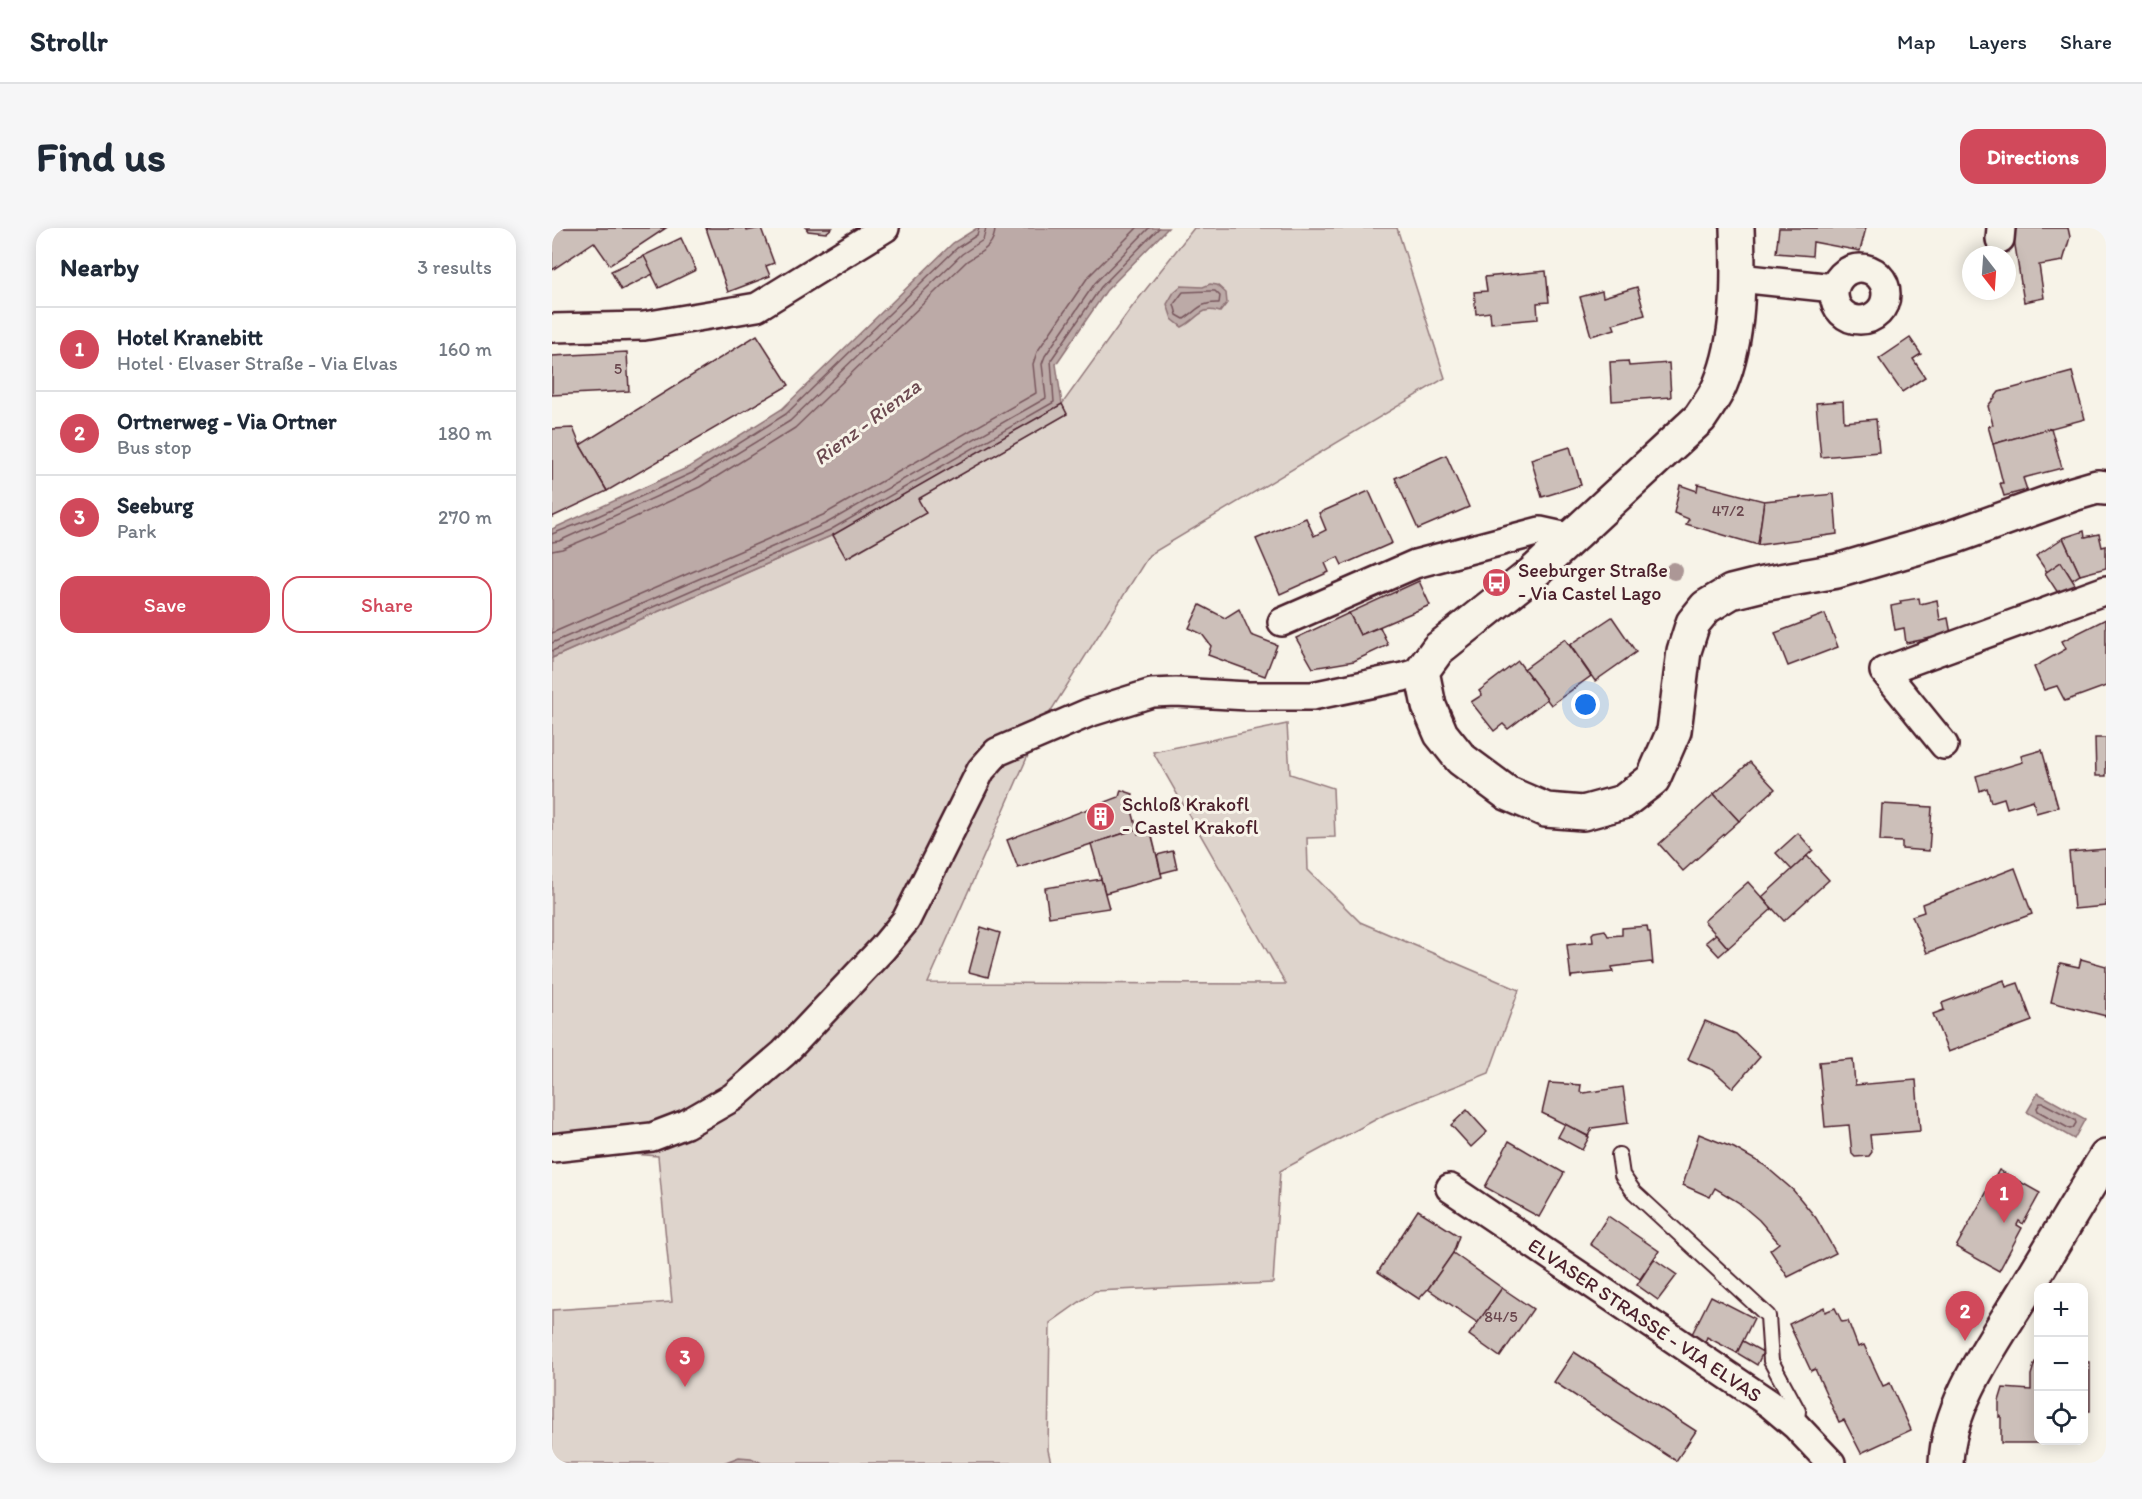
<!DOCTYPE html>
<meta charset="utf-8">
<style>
:root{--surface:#fff;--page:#f6f6f7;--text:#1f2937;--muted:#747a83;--line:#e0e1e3;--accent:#d1495b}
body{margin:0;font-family:Itim,sans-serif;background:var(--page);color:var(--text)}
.controls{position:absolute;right:18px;bottom:18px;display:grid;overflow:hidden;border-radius:12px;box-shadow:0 3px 15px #0003}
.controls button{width:54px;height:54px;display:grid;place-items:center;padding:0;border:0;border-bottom:2px solid var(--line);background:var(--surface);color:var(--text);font:30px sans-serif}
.compass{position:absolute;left:1410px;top:18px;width:54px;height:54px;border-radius:50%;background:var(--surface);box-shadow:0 3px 15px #0003;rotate:163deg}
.you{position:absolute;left:1034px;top:477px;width:21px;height:21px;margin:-15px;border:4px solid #fff;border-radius:50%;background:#1a73e8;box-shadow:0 0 0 9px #1a73e833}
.badge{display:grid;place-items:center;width:39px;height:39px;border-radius:50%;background:var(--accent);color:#fff;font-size:20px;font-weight:700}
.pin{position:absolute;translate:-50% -50px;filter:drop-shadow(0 2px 3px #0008)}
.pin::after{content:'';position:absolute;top:32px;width:21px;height:18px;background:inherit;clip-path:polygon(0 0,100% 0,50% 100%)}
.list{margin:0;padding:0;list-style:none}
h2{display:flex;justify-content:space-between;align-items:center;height:78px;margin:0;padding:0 24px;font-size:26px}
h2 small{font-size:20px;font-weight:400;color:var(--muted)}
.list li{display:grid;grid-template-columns:39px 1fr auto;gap:18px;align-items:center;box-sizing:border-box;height:84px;padding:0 24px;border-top:2px solid var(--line)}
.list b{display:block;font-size:22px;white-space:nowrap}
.list p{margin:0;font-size:20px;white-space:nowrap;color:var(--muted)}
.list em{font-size:20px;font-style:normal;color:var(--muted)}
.actions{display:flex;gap:12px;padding:18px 24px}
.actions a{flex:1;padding:14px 0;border:2px solid var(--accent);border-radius:18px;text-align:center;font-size:21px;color:var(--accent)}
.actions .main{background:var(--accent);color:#fff}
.icon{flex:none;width:33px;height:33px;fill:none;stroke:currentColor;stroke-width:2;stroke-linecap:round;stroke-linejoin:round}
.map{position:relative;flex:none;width:1554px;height:1235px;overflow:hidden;border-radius:18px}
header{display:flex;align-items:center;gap:36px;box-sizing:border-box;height:84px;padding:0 30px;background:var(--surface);border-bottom:2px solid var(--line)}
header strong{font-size:28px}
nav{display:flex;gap:33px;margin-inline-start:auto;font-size:21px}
.intro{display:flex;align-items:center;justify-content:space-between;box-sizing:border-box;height:144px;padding:0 36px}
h1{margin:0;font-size:42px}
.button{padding:15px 27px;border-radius:18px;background:var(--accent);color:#fff;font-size:21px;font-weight:700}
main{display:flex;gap:36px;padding:0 36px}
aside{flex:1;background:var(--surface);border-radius:18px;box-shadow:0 3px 15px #0003}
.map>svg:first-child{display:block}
.green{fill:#ded4cc;stroke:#947a7c;stroke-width:1.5}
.water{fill:#bcaaa7;stroke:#8e7275;stroke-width:1.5}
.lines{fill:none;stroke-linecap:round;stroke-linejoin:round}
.shore{stroke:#78575d;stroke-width:1.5}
.building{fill:#ccbfb9;stroke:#4a1f2b;stroke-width:1.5}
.lane-casing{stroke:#4a1f2b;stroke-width:18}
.street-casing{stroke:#4a1f2b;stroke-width:32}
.secondary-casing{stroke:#4a1f2b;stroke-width:38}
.lane{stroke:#f7f3e8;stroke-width:14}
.street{stroke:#f7f3e8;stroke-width:27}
.secondary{stroke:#f7f3e8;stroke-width:33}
.tree{fill:#ac9796}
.labels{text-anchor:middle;stroke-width:6;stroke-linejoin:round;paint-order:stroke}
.number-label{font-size:16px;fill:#6a474e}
.poi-label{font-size:20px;fill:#4a1f2b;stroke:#f7f3e8;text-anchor:start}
.street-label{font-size:20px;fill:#4a1f2b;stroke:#f7f3e8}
.water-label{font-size:21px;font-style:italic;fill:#6c4950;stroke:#f7f3e8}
</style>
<header>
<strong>Strollr</strong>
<nav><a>Map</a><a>Layers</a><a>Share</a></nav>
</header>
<div class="intro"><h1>Find us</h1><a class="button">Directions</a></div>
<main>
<aside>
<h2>Nearby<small>3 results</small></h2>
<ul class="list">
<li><span class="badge">1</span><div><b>Hotel Kranebitt</b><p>Hotel · Elvaser Straße - Via Elvas</p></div><em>160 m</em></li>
<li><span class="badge">2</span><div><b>Ortnerweg - Via Ortner</b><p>Bus stop</p></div><em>180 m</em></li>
<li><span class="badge">3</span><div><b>Seeburg</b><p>Park</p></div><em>270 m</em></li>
</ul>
<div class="actions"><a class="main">Save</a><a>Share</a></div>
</aside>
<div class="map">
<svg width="1554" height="1235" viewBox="0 0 1554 1235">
<rect width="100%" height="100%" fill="#f7f3e8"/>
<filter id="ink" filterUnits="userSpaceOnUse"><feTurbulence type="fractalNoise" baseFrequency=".0167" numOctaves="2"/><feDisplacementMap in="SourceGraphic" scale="12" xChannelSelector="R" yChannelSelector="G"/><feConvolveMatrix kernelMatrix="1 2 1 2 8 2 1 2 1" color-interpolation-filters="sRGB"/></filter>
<g filter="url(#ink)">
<!-- green -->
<path class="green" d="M642 0H845L893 150 597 327 488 500 376 755 734 756 601 524 735 496 738 546 781 560 783 609 755 610 756 642 808 694 967 762 937 845 834 886 728 943 721 1055 543 1063 498 1095 496 1222 499 1235H0V1082L120 1074 106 928 42 923 0 928V430L281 307 295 330 373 285 366 271 515 186 510 176 580 79Z"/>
<!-- water -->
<g class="water">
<path d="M425 0H616L554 63 504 136 510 176 281 307 0 430V301L137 239 230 181 401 15Z"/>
<path d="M658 56 665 57 674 65 675 75 668 84C649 77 646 91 630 99L620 91 615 76 622 64 629 58 651 59Z"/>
<path d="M1486 865 1533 891 1522 911 1475 884Z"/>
<path d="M187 1229 199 1230 210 1235H171Z"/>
</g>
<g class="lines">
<!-- shore -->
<g class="shore">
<path d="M658 63H663L668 68 667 75C648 74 646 82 632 91L625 87 622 76 631 64Z"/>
<path d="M0 306 44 289 140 245 234 186 405 20 425 7 427 0"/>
<path d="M0 314 7 313 143 251 238 193 410 26 431 12 434 0"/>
<path d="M0 323 10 321 51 304 148 259 243 200 415 33C429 24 443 18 443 0"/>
<path d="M0 405 271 287 484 165 481 136 485 124 536 49 585 0"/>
<path d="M0 415 275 295 494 170 490 136 493 128 543 55 597 0"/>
<path d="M0 423 278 302 502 174 499 132 549 59 607 0"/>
<path d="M1488 875H1491L1523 892 1524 895 1521 900 1518 901 1486 883 1485 880Z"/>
</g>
</g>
<!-- building -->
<g class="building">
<path d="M0 0H114L58 37 42 14 0 42Z"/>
<path d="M154 0H194L195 3 209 0 222 35 214 38 218 48 176 64Z"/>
<path d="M254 0H280L274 5 256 3Z"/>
<path d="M1227 0H1314L1308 23 1261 14 1260 28 1224 25Z"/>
<path d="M1465 0H1516L1518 9 1511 33 1487 37 1492 70 1472 74 1461 5Z"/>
<path d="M129 10 144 42 107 60 91 28Z"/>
<path d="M92 28 101 46 69 62 59 43Z"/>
<path d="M994 43 997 74 985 75 986 91 939 95 938 84 924 86 922 64 935 63 933 49Z"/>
<path d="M1085 59 1093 87 1061 96 1063 101 1039 108 1028 69 1050 63 1051 69Z"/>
<path d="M205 107 237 157 55 263 28 217Z"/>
<path d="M1358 110 1369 126 1361 131 1373 149 1350 164 1327 131Z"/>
<path d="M75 124 77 163 0 167V128Z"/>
<path d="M1076 133 1077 138 1117 135 1119 169 1060 173 1058 134Z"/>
<path d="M1520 144 1533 191 1441 216 1436 198 1441 197 1436 178 1447 164Z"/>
<path d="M1291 173 1292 194 1324 191 1327 224 1269 229 1264 175Z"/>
<path d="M510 176 515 186 366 271 374 285 294 330 281 307Z"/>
<path d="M21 200 28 217 55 263 0 289V201Z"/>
<path d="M1499 200 1510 240 1471 250 1475 262 1452 268 1448 255H1451L1441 216Z"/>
<path d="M1018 219 1029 257 990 269 979 231Z"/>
<path d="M894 227 917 279 866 301 843 250Z"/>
<path d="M1146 256 1212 273 1206 317 1134 296 1137 291 1122 285 1128 257 1145 263Z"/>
<path d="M817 263 840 315 790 337 786 329 773 335 777 344 728 366 704 311 754 290 762 308 774 302 767 285Z"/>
<path d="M1282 266 1285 306 1206 317 1212 273Z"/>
<path d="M1532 303 1533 309 1547 306 1550 319 1554 318V340L1528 347 1511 310Z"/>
<path d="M1511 310 1528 347 1520 352 1509 334 1495 344 1484 328Z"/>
<path d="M1509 334 1524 358 1508 368 1493 345Z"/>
<path d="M867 353 878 377 808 407 797 385Z"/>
<path d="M1367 370 1368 376 1385 372 1388 392 1396 390 1399 406 1354 415 1352 400 1343 402 1339 378 1349 376 1348 373Z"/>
<path d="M648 377 673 390 687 381 699 407 725 417 713 448 656 427 659 418 650 406 637 400Z"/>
<path d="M797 385 808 407 828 399 836 417 802 433 761 440 744 410Z"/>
<path d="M1273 386 1286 419 1236 438 1223 405Z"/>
<path d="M1060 389 1084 424 1043 453 1018 417Z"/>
<path d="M1554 391V458L1513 473 1505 458 1492 462 1482 439 1514 421 1510 413Z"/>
<path d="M1013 411 1039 448 999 477 972 441Z"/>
<path d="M966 433 995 471 956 501 951 496 942 503 919 474 930 467 927 463Z"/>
<path d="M1543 510H1554V548H1544Z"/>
<path d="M1490 522 1506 579 1484 585 1481 572 1455 580 1452 570 1439 574 1435 560 1428 563 1424 548 1471 534 1469 528Z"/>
<path d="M1198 534 1223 561 1187 593 1162 566Z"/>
<path d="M569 562 581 566 578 575 585 601 466 640 455 612 567 569Z"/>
<path d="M1162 566 1187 593 1131 643 1107 616Z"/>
<path d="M1330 576 1380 579 1377 623 1350 621V614L1328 613Z"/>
<path d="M585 601 586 606 599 604 610 649 553 665 539 616Z"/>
<path d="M1246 605 1261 622 1240 642 1224 625Z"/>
<path d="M1554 621V678L1522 681 1517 624Z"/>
<path d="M621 623 625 641 609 645 605 627Z"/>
<path d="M1255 628 1277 652 1232 693 1210 669Z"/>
<path d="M1463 640 1480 686 1375 725 1360 688 1372 684 1370 676Z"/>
<path d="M549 651 557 680 497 689 493 660Z"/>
<path d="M1196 654 1220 681 1176 720 1152 693Z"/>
<path d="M1095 698 1096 704H1098L1101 737 1099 734 1060 739 1061 744 1020 748 1019 751 1015 717 1041 714 1040 706 1042 704 1053 702 1056 708 1070 707V700Z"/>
<path d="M429 699 448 705 436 749 417 744Z"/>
<path d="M1164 706 1176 720 1167 728 1154 714Z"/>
<path d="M1529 731 1554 738V788L1499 774 1508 735 1527 739Z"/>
<path d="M1452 752 1454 759 1466 755 1480 793 1396 824 1381 786 1392 782 1390 775Z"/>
<path d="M1153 793 1184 806 1208 829 1181 860 1161 842 1136 831Z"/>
<path d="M1301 831 1303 857 1364 852 1368 903 1318 907 1320 924 1317 928 1303 929 1300 926 1297 897 1273 899 1267 834Z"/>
<path d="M997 855 1029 857 1028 864 1032 865 1071 859 1076 895 1040 900 1036 908 990 885Z"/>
<path d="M915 882 935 904 919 919 899 897Z"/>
<path d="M1013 896 1037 909 1030 922 1006 909Z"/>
<path d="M1147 906 1182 920 1212 937 1241 962 1264 990 1284 1025 1236 1049 1218 1022 1227 1015 1207 992 1186 974 1163 960 1158 969 1131 957Z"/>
<path d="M957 913 1012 945 987 989 933 959Z"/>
<path d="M1447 942 1488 965 1471 996 1467 993 1465 997 1470 1000 1447 1043 1404 1019Z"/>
<path d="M866 982 907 1008 901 1025 876 1061 867 1071 826 1044Z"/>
<path d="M1056 988 1107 1023 1088 1051 1038 1016Z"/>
<path d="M901 1025 950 1060 926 1095 876 1061Z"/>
<path d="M1102 1031 1125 1047 1106 1072 1085 1057Z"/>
<path d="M950 1060 981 1081 948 1129 917 1107Z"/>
<path d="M1159 1068 1202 1090 1185 1125 1155 1109 1153 1114 1139 1108Z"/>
<path d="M1272 1079 1273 1084 1283 1080 1290 1094 1296 1093 1306 1119 1312 1117 1331 1158 1338 1155 1359 1202 1309 1225 1292 1192 1287 1194 1263 1141 1259 1143 1237 1096Z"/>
<path d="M1191 1113 1211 1124 1205 1137 1185 1125Z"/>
<path d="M1022 1124 1144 1203 1124 1233 1002 1154Z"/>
<path d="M1483 1134H1486V1212H1499V1215H1449V1188L1447 1189V1173L1451 1160 1479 1162V1147Z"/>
<rect x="1532" y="1134" width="6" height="49"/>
</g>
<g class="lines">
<defs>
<path id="lane" d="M1067 927 1070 947 1082 964 1216 1088 1219 1133 1246 1183 1244 1198"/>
<g id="street">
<path d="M1448 11 1449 0"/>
<circle cx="1308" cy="66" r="26"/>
<path d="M1187 50 1282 60"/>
<path d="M0 100 92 98 205 79 333 0"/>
<path d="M730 394 863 336 988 303 1020 310"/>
<path d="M1392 517 1332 443 1554 362"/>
<path d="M0 920 100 909 134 896 181 869 232 825 331 720 354 692 429 542 445 524 536 485 600 465 624 464 696 468H760L851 449 870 443"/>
<path d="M898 960 1218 1176 1244 1198 1279 1235"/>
</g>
<g id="secondary">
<path d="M1185 0C1187 51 1188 109 1168 157 1163 169 1155 179 1148 190L980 346 886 421 870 443 877 478 889 506 909 531 955 565 994 582 1031 585 1071 574 1101 551 1122 503 1132 423 1141 395 1154 379 1179 364 1211 356 1285 343 1401 309 1521 266 1545 259 1554 260"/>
<path d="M1394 1235C1396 1176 1441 1115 1471 1066 1499 1020 1526 974 1554 929"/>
</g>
</defs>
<!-- lane casing -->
<use href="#lane" class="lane-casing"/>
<!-- street casing -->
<use href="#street" class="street-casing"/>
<!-- secondary casing -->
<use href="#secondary" class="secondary-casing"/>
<!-- lane -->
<use href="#lane" class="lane"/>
<!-- street -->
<use href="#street" class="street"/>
<!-- secondary -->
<use href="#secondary" class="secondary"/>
</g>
<!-- trees -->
<circle class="tree" cx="1122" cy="343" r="9"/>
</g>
<!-- icons -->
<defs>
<symbol id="bus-disc" viewBox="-11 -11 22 22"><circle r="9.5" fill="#d1495b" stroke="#f7f3e8"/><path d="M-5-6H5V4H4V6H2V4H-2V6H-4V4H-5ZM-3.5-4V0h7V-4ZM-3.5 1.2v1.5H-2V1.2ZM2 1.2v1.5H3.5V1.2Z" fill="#fff"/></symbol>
<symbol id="building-disc" viewBox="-11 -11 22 22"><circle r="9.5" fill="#d1495b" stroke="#f7f3e8"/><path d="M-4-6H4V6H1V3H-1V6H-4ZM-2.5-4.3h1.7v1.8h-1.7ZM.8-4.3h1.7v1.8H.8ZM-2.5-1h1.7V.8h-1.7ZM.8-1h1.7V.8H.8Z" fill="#fff"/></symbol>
</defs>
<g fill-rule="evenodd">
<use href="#bus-disc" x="928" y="338" width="33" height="33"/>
<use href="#building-disc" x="532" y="572" width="33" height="33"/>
</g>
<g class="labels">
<!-- number labels -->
<g class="number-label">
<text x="66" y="146">5</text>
<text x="1176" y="288">47/2</text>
<text x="949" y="1094">84/5</text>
</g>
<!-- poi labels -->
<g class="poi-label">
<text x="966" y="349">Seeburger Straße<tspan x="966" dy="23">- Via Castel Lago</tspan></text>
<text x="570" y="583">Schloß Krakofl<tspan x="570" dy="23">- Castel Krakofl</tspan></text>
</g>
<!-- street labels -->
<g class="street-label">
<text transform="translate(1093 1092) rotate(34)" y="7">ELVASER STRASSE - VIA ELVAS</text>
</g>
<!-- water labels -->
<g class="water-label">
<text transform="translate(315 194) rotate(-37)" y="7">Rienz - Rienza</text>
</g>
</g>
</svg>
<div class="controls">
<button>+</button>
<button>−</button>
<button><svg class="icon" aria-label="locate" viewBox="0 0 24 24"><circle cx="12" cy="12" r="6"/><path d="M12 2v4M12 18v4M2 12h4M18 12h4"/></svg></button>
</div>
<svg class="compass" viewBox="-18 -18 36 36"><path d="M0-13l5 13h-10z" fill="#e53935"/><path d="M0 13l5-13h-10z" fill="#747a83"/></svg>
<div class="you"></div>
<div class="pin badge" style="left:1452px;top:995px">1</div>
<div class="pin badge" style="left:1413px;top:1113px">2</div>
<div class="pin badge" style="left:133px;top:1159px">3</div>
</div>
</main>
